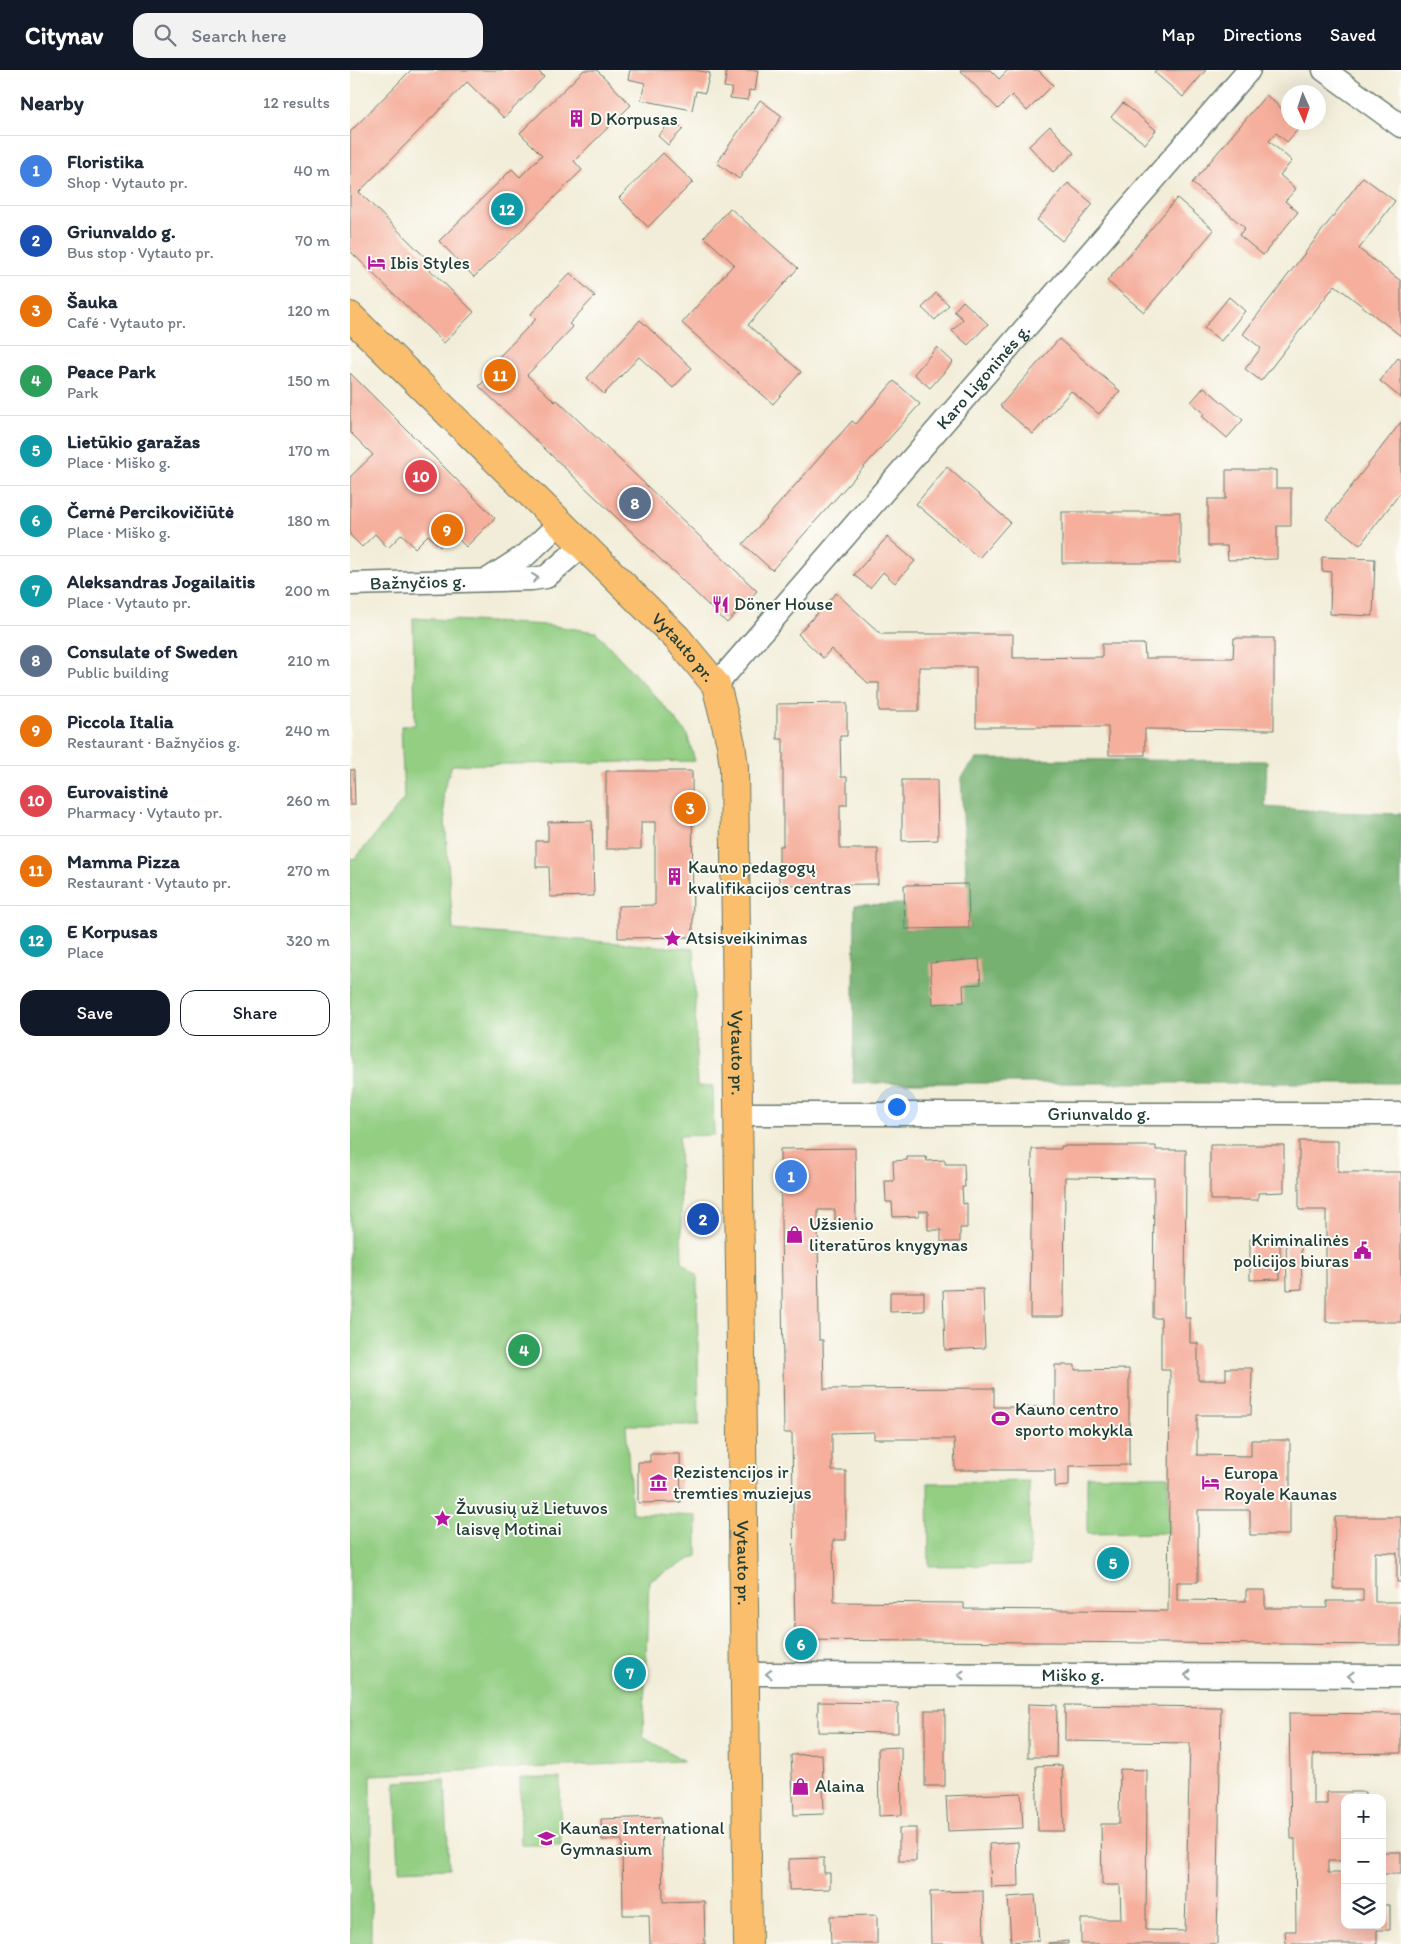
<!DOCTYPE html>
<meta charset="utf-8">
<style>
:root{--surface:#fff;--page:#f2f2f3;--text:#1f2937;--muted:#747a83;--line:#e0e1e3;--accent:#111827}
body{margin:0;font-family:Itim,sans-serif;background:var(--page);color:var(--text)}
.controls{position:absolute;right:15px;bottom:15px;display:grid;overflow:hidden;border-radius:10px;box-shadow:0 5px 20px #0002}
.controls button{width:45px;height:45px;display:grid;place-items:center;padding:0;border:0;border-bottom:1px solid var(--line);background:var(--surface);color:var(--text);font:25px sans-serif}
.compass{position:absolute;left:931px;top:15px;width:45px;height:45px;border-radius:50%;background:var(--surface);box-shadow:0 5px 20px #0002;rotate:177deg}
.you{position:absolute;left:546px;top:1036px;width:18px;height:18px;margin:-12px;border:4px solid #fff;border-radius:50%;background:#1a73e8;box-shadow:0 0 0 8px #1a73e833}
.badge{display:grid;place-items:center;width:32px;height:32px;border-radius:50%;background:var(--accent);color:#fff;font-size:16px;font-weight:700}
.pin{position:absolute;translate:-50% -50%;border:2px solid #fff;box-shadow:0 1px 5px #0006}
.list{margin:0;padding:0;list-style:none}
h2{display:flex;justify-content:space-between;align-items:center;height:65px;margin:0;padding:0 20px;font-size:21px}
h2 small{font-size:16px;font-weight:400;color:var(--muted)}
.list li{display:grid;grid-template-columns:32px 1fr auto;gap:15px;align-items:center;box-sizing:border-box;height:70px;padding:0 20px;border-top:1px solid var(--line)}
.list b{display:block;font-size:19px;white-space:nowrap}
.list p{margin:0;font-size:16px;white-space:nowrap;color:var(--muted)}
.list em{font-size:16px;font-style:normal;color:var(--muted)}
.actions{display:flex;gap:10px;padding:15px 20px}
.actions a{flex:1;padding:11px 0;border:1px solid var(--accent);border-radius:15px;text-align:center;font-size:18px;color:var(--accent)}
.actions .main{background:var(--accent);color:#fff}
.icon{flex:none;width:28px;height:28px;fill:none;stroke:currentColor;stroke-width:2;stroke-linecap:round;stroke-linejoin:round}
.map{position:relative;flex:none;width:1051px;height:1874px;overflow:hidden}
header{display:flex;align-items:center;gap:30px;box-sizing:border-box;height:70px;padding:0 25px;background:var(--accent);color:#fff}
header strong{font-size:24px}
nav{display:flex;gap:28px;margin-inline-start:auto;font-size:18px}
.search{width:350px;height:45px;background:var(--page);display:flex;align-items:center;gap:12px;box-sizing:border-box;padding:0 18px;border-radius:15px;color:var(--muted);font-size:19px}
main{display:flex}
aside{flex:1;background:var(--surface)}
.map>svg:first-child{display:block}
.green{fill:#93ce83;stroke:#59865c}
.forest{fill:#76b171;stroke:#4a7752}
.building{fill:#f5af9c}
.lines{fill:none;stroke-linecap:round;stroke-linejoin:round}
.minor-casing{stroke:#697b6d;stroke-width:25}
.major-casing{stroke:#697b6d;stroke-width:30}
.minor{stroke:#fff;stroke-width:22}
.major{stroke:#fabe6d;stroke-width:28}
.oneway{stroke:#8f9e9a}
.labels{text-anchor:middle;stroke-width:4;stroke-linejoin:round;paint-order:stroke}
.poi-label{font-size:18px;fill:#1f3d34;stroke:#fdfcf7;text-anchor:start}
.street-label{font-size:18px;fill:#1f3d34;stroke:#fdfcf7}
</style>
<header>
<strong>Citynav</strong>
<div class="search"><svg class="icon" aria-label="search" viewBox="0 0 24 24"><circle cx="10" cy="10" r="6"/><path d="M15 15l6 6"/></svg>Search here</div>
<nav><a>Map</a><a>Directions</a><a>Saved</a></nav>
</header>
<main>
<aside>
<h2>Nearby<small>12 results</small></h2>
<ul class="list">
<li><span class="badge" style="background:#3f7fe0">1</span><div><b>Floristika</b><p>Shop · Vytauto pr.</p></div><em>40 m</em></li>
<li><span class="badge" style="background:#1a4fb4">2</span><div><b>Griunvaldo g.</b><p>Bus stop · Vytauto pr.</p></div><em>70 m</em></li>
<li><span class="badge" style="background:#e8710a">3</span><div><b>Šauka</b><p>Café · Vytauto pr.</p></div><em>120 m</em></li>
<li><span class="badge" style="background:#2e9e5b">4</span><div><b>Peace Park</b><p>Park</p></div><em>150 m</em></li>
<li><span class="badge" style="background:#0f9aa8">5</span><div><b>Lietūkio garažas</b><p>Place · Miško g.</p></div><em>170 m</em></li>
<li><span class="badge" style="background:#0f9aa8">6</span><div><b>Černė Percikovičiūtė</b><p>Place · Miško g.</p></div><em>180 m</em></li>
<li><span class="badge" style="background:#0f9aa8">7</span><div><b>Aleksandras Jogailaitis</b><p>Place · Vytauto pr.</p></div><em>200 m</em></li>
<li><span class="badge" style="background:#5c6f8a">8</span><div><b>Consulate of Sweden</b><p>Public building</p></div><em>210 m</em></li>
<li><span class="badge" style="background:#e8710a">9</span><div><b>Piccola Italia</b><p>Restaurant · Bažnyčios g.</p></div><em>240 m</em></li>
<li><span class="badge" style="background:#e0444e">10</span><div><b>Eurovaistinė</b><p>Pharmacy · Vytauto pr.</p></div><em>260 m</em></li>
<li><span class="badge" style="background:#e8710a">11</span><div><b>Mamma Pizza</b><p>Restaurant · Vytauto pr.</p></div><em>270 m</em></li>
<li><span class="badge" style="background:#0f9aa8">12</span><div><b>E Korpusas</b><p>Place</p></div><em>320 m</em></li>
</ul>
<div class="actions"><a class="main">Save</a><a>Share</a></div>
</aside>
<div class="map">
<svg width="1051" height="1874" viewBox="0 0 1051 1874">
<rect width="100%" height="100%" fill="#fdfcf7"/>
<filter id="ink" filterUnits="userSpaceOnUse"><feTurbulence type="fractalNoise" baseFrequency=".02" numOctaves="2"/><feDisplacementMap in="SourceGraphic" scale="10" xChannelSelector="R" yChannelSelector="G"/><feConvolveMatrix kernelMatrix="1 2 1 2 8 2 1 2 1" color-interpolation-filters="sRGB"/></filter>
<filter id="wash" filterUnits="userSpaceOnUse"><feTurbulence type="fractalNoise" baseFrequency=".0096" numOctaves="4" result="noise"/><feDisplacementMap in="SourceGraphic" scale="20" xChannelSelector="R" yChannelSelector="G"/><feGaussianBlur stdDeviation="1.12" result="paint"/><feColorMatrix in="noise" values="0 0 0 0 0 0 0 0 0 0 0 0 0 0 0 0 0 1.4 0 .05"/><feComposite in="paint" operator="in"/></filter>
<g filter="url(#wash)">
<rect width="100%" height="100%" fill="#f2edd8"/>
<!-- green -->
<g class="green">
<path d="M63 548 197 555 246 562 315 637 337 664 345 691 102 695 93 722 103 860 344 879 347 1016H363L364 1065 329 1066 332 1191 347 1206 349 1355H276L282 1443 347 1446V1486L299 1510 293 1666 334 1691 21 1705V1874H0V789L6 788 54 729 51 656 65 655Z"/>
<path d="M737 1406H818L819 1463 737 1464Z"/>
<path d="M679 1411 680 1495 579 1496 578 1413Z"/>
<path d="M170 1708H210L211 1775H171Z"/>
<path d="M95 1709 99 1798 49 1800 45 1712Z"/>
</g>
<!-- forest -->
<path class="forest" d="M626 689 917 691 915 737 983 742 1051 744V1013H503L505 835 554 834 555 859 619 858 611 708Z"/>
<g id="blocks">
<!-- building -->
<g class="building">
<path d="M61 0H187L194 7 154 48 117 12 9 122 80 192 76 196 124 242 94 273 0 181V62Z"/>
<path d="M234 0H247L281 35 224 91 232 100 124 207 89 171 162 99 170 107 192 85 170 63Z"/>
<path d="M280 0H345L360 3 355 23 346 21 342 40 291 30 295 13 278 9Z"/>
<path d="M377 0H408L405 21 399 20 398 30 380 28 382 18 374 17Z"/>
<path d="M610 0H640L649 9 658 0H688L703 15 677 41 662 25 648 39Z"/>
<path d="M806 0H856L833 27 804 2Z"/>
<path d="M916 25 938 44 936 47 938 49V52H942L949 58 937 72 926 63 919 71 942 91 930 105 946 119 935 131 948 142 913 185 889 165 895 158 842 113Z"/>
<path d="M410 30 432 46 389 109 367 93Z"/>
<path d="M773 33 806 60 795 74 761 47Z"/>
<path d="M323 49 333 59 318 75 308 66Z"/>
<path d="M700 56 724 83 703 102 679 76Z"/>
<path d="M313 83 343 112 298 157 269 128Z"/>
<path d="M1013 107 1045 131 1009 179 1051 211V266L985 215 911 311 895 299 911 278 893 264Z"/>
<path d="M718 113 743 134 712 171 687 150Z"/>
<path d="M827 128 864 160 794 242 757 211Z"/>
<path d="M380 138 448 198 398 255 451 302 423 334 332 253 384 194 354 167Z"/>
<path d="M220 203 245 226 219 254 223 257 177 305 205 332 207 330 407 521 377 553 129 316 142 304 137 299 186 249 181 244Z"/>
<path d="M586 223 599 235 585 250 572 238Z"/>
<path d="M879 227 895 241 871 271 854 258Z"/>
<path d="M613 231 638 254 618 275 602 261 613 249 604 241Z"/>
<path d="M290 250 342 298 323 318 289 287 254 324 237 308Z"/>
<path d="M709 269 770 321 749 344 721 321 683 364 650 336Z"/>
<path d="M587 277 603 292 580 318 564 304Z"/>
<path d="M1048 288 1051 290V328L1030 311Z"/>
<path d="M0 303 145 448 116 477 104 464 90 477 78 465 65 478 52 464 38 478 25 464 12 477 0 465V407L23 385 0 362Z"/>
<path d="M544 311 570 334 422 500 393 474 502 351 506 354Z"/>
<path d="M854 317 893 350 877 368 852 346 854 343 841 332Z"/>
<path d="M1051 352V422L1010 475 976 449Z"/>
<path d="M597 397 660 452 629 488 566 434Z"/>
<path d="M876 400H926V418H941V456H927V489L878 490 877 476H858V429H876Z"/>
<rect x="712" y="442" width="118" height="51"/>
<path d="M537 467 565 491 545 513 533 502 520 518 504 505Z"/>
<path d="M972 487 1025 489 1023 546 980 544 981 502 972 501Z"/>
<path d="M486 523 531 564H663V588L752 587V574H794L795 588H883L884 568H924V660L795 659V685H759L758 657H626V597H569V641H529V613H518L481 579 473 588 448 564Z"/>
<path d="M497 633V666H490L491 707H497V735H490V779H528V814L429 815V776H433V669H427V634Z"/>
<path d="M0 700H4L5 735H0Z"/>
<path d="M256 701H342L343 867 268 868V836L305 835V752H291V779H256Z"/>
<path d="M552 710H587L588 770 552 771Z"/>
<path d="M242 751 244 826 200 827 199 797H186V771H198V752Z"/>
<path d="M618 814 619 858 555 859 554 815Z"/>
<path d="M629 889 631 914 613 915 614 932 583 934 580 893Z"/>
<path d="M949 1071H988V1102H1051V1252H976V1140H949Z"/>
<path d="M860 1075H934V1122L908 1123V1130H860Z"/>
<path d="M711 1076H806V1080H836L835 1248H840V1273H848V1310H876V1298H902L901 1345H847V1385L901 1386V1370H940V1465H900V1440H848V1512H827V1530L896 1531V1520H915V1538H977V1531H1013V1519H984L985 1447H1051V1512H1047V1483L1025 1482V1532H1051V1575L445 1570 442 1363H434L430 1079 505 1078 506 1154 485 1155V1140H468L469 1270H473L474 1319 644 1318V1337H705V1295H725V1300L779 1299V1395L719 1396V1416L705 1417V1400H605L604 1369H524V1362L482 1363V1401H496V1470H483L484 1532 614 1533V1539L818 1541 820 1300H811V1248H803L804 1108 715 1107 714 1247H680L682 1079H711Z"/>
<path d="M557 1087H576L577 1091 595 1090V1094H614L615 1117H612L613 1134 617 1133V1158H610V1172H591V1160H578V1141H569V1146L543 1147 542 1132H536L535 1111H544L543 1091 557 1090Z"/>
<path d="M936 1166H939V1174H951L952 1219 937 1220Z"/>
<path d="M900 1169H930V1209L900 1210Z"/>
<path d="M633 1219 635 1278 595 1280 593 1220Z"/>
<path d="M540 1222H574V1241L540 1242Z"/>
<path d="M300 1384H330L331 1432 288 1433V1392H300Z"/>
<path d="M468 1632 548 1633V1663L468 1662Z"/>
<path d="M678 1634 707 1635 706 1687H678Z"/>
<path d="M715 1635 871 1637 867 1874H731V1849H771L770 1815H752L751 1754H769L770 1699 797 1700 796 1860 835 1861 840 1673 715 1671Z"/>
<rect x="575" y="1640" width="20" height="76"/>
<path d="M939 1643 1051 1644V1683L963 1684V1734H977V1722H1015V1728H995V1791H978V1803H995V1855H1032V1835H1040V1860H1027V1874H936L935 1861H946L945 1769H941Z"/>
<path d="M551 1677 552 1745 529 1746 528 1678Z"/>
<path d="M472 1684 474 1744 444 1745 441 1685Z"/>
<path d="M712 1695 714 1761H688L686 1696Z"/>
<path d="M671 1723 673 1758 598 1761 596 1726Z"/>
<path d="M311 1747 313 1832 354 1831 355 1874H300L299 1845H273L272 1770H252L251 1749Z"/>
<rect x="549" y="1758" width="17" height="33"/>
<path d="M668 1772 669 1816 641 1817 639 1774Z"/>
<rect x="1032" y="1782" width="19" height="22"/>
<path d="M474 1788V1803H480V1819L439 1820V1789Z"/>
<path d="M633 1821 634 1874H581L580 1822Z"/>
<path d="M685 1825 689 1870 661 1872 658 1827Z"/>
<path d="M527 1845V1874H481L480 1846Z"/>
<path d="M718 1871V1874H698V1873Z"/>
</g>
</g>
</g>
<g filter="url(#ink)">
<use href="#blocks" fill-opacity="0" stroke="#697b6d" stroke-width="1"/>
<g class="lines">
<defs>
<g id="minor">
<path d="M974 0 1051 56"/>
<path d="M137 510 176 485 211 452"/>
<path id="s1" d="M0 514 182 509 196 507 233 475"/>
<path id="s2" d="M366 615 899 0"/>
<path id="s3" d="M387 1044H1051"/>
<path id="s4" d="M395 1604 1051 1606"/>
</g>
<g id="major">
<path id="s5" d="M0 246 327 568 366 615 381 674 384 697 398 1874"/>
</g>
</defs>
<!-- minor casing -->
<use href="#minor" class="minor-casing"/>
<!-- major casing -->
<use href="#major" class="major-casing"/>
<!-- minor -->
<use href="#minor" class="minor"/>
<!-- major -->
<use href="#major" class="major"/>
</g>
<!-- one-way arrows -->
<defs><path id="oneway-chevron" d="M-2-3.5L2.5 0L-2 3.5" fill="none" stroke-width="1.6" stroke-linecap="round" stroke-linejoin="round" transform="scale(1.25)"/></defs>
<g class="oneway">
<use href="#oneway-chevron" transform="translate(185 508) rotate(-7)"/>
<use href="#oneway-chevron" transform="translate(419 1604) rotate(180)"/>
<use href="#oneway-chevron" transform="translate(611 1605) rotate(-180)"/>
<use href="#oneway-chevron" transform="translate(838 1605) rotate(-180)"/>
<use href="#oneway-chevron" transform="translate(1001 1606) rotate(-180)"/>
</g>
</g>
<!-- icons -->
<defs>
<symbol id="building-bare" viewBox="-9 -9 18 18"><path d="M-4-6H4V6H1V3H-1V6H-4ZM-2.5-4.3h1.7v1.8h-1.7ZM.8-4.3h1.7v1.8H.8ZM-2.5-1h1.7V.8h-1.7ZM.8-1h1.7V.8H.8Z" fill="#b5179e" stroke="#fdfcf7" stroke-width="2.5" paint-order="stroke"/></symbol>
<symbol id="hotel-bare" viewBox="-9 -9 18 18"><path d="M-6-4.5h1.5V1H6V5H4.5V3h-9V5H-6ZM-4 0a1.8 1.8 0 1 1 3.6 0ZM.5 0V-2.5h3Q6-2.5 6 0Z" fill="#b5179e" stroke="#fdfcf7" stroke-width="2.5" paint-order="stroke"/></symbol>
<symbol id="restaurant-bare" viewBox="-9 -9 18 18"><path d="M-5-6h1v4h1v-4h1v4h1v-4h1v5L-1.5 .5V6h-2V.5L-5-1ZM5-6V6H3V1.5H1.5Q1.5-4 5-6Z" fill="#b5179e" stroke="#fdfcf7" stroke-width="2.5" paint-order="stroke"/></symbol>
<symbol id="sight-bare" viewBox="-9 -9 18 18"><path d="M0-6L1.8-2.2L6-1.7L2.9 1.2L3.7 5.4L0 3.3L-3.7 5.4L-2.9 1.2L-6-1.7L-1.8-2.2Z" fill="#b5179e" stroke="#fdfcf7" stroke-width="2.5" paint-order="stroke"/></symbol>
<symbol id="shop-bare" viewBox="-9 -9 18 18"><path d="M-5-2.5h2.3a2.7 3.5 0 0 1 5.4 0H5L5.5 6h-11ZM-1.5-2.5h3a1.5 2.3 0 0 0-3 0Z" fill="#b5179e" stroke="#fdfcf7" stroke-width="2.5" paint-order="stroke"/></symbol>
<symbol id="civic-bare" viewBox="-9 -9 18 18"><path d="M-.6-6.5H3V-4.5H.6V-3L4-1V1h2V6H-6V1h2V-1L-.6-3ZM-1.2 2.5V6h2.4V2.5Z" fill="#b5179e" stroke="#fdfcf7" stroke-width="2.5" paint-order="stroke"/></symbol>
<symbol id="stadium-bare" viewBox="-9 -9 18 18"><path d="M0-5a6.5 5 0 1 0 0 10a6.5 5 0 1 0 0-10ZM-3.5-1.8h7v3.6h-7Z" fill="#b5179e" stroke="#fdfcf7" stroke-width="2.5" paint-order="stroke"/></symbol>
<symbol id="museum-bare" viewBox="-9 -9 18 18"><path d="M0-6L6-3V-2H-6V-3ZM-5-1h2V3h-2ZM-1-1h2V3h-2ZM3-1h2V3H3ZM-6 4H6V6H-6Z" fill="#b5179e" stroke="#fdfcf7" stroke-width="2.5" paint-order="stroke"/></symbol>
<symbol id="school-bare" viewBox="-9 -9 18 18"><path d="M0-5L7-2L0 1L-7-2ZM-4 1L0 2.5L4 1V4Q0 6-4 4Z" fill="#b5179e" stroke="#fdfcf7" stroke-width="2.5" paint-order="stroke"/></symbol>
</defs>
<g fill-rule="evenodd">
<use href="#building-bare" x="214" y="36" width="25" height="25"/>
<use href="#hotel-bare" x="14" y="180" width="25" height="25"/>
<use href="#restaurant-bare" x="358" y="522" width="25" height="25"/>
<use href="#building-bare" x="312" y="794" width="25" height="25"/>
<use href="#sight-bare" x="310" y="856" width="25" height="25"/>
<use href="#shop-bare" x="432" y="1152" width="25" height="25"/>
<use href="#civic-bare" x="1000" y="1168" width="25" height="25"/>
<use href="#stadium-bare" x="638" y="1336" width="25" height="25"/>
<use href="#museum-bare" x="296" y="1400" width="25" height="25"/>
<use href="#hotel-bare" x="848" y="1400" width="25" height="25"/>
<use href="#sight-bare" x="80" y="1436" width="25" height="25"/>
<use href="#shop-bare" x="438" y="1704" width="25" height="25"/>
<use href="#school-bare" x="184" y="1756" width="25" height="25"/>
</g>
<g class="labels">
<!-- poi labels -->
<g class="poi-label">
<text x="240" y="55">D Korpusas</text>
<text x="40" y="199">Ibis Styles</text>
<text x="384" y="540">Döner House</text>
<text x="338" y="803">Kauno pedagogų<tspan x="338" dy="21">kvalifikacijos centras</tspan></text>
<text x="336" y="874">Atsisveikinimas</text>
<text x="459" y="1160">Užsienio<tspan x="459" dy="21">literatūros knygynas</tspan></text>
<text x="999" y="1176" text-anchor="end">Kriminalinės<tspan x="999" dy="21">policijos biuras</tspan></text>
<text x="665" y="1345">Kauno centro<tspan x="665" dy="21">sporto mokykla</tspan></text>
<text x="323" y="1408">Rezistencijos ir<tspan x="323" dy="21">tremties muziejus</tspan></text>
<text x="874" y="1409">Europa<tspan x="874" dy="21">Royale Kaunas</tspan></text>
<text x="106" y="1444">Žuvusių už Lietuvos<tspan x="106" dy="21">laisvę Motinai</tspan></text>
<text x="465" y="1722">Alaina</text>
<text x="210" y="1764">Kaunas International<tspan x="210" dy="21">Gymnasium</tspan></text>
</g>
<!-- street labels -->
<g class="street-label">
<text dy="6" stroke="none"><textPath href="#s2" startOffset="408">Karo Ligoninės g.</textPath></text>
<text dy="6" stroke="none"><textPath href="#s1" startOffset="68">Bažnyčios g.</textPath></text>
<text dy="6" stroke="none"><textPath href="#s5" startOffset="470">Vytauto pr.</textPath></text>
<text dy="6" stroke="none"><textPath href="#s5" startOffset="890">Vytauto pr.</textPath></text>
<text dy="6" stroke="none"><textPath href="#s3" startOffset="362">Griunvaldo g.</textPath></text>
<text dy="6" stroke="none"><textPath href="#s5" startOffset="1400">Vytauto pr.</textPath></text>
<text dy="6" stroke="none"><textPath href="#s4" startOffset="328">Miško g.</textPath></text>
</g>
</g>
</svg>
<div class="controls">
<button>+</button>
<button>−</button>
<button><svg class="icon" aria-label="layers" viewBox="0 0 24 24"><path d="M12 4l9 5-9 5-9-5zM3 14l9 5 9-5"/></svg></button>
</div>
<svg class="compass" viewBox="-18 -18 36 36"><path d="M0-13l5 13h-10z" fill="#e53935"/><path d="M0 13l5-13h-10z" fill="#747a83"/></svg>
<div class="you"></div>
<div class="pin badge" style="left:441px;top:1106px;background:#3f7fe0">1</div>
<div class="pin badge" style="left:353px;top:1149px;background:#1a4fb4">2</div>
<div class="pin badge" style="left:340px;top:738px;background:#e8710a">3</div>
<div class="pin badge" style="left:174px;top:1280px;background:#2e9e5b">4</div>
<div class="pin badge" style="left:763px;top:1493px;background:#0f9aa8">5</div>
<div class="pin badge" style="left:451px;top:1574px;background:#0f9aa8">6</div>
<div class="pin badge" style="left:280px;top:1603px;background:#0f9aa8">7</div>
<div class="pin badge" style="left:285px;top:433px;background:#5c6f8a">8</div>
<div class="pin badge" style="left:97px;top:460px;background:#e8710a">9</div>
<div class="pin badge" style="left:71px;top:406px;background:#e0444e">10</div>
<div class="pin badge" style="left:150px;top:305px;background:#e8710a">11</div>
<div class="pin badge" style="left:157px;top:139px;background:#0f9aa8">12</div>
</div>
</main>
